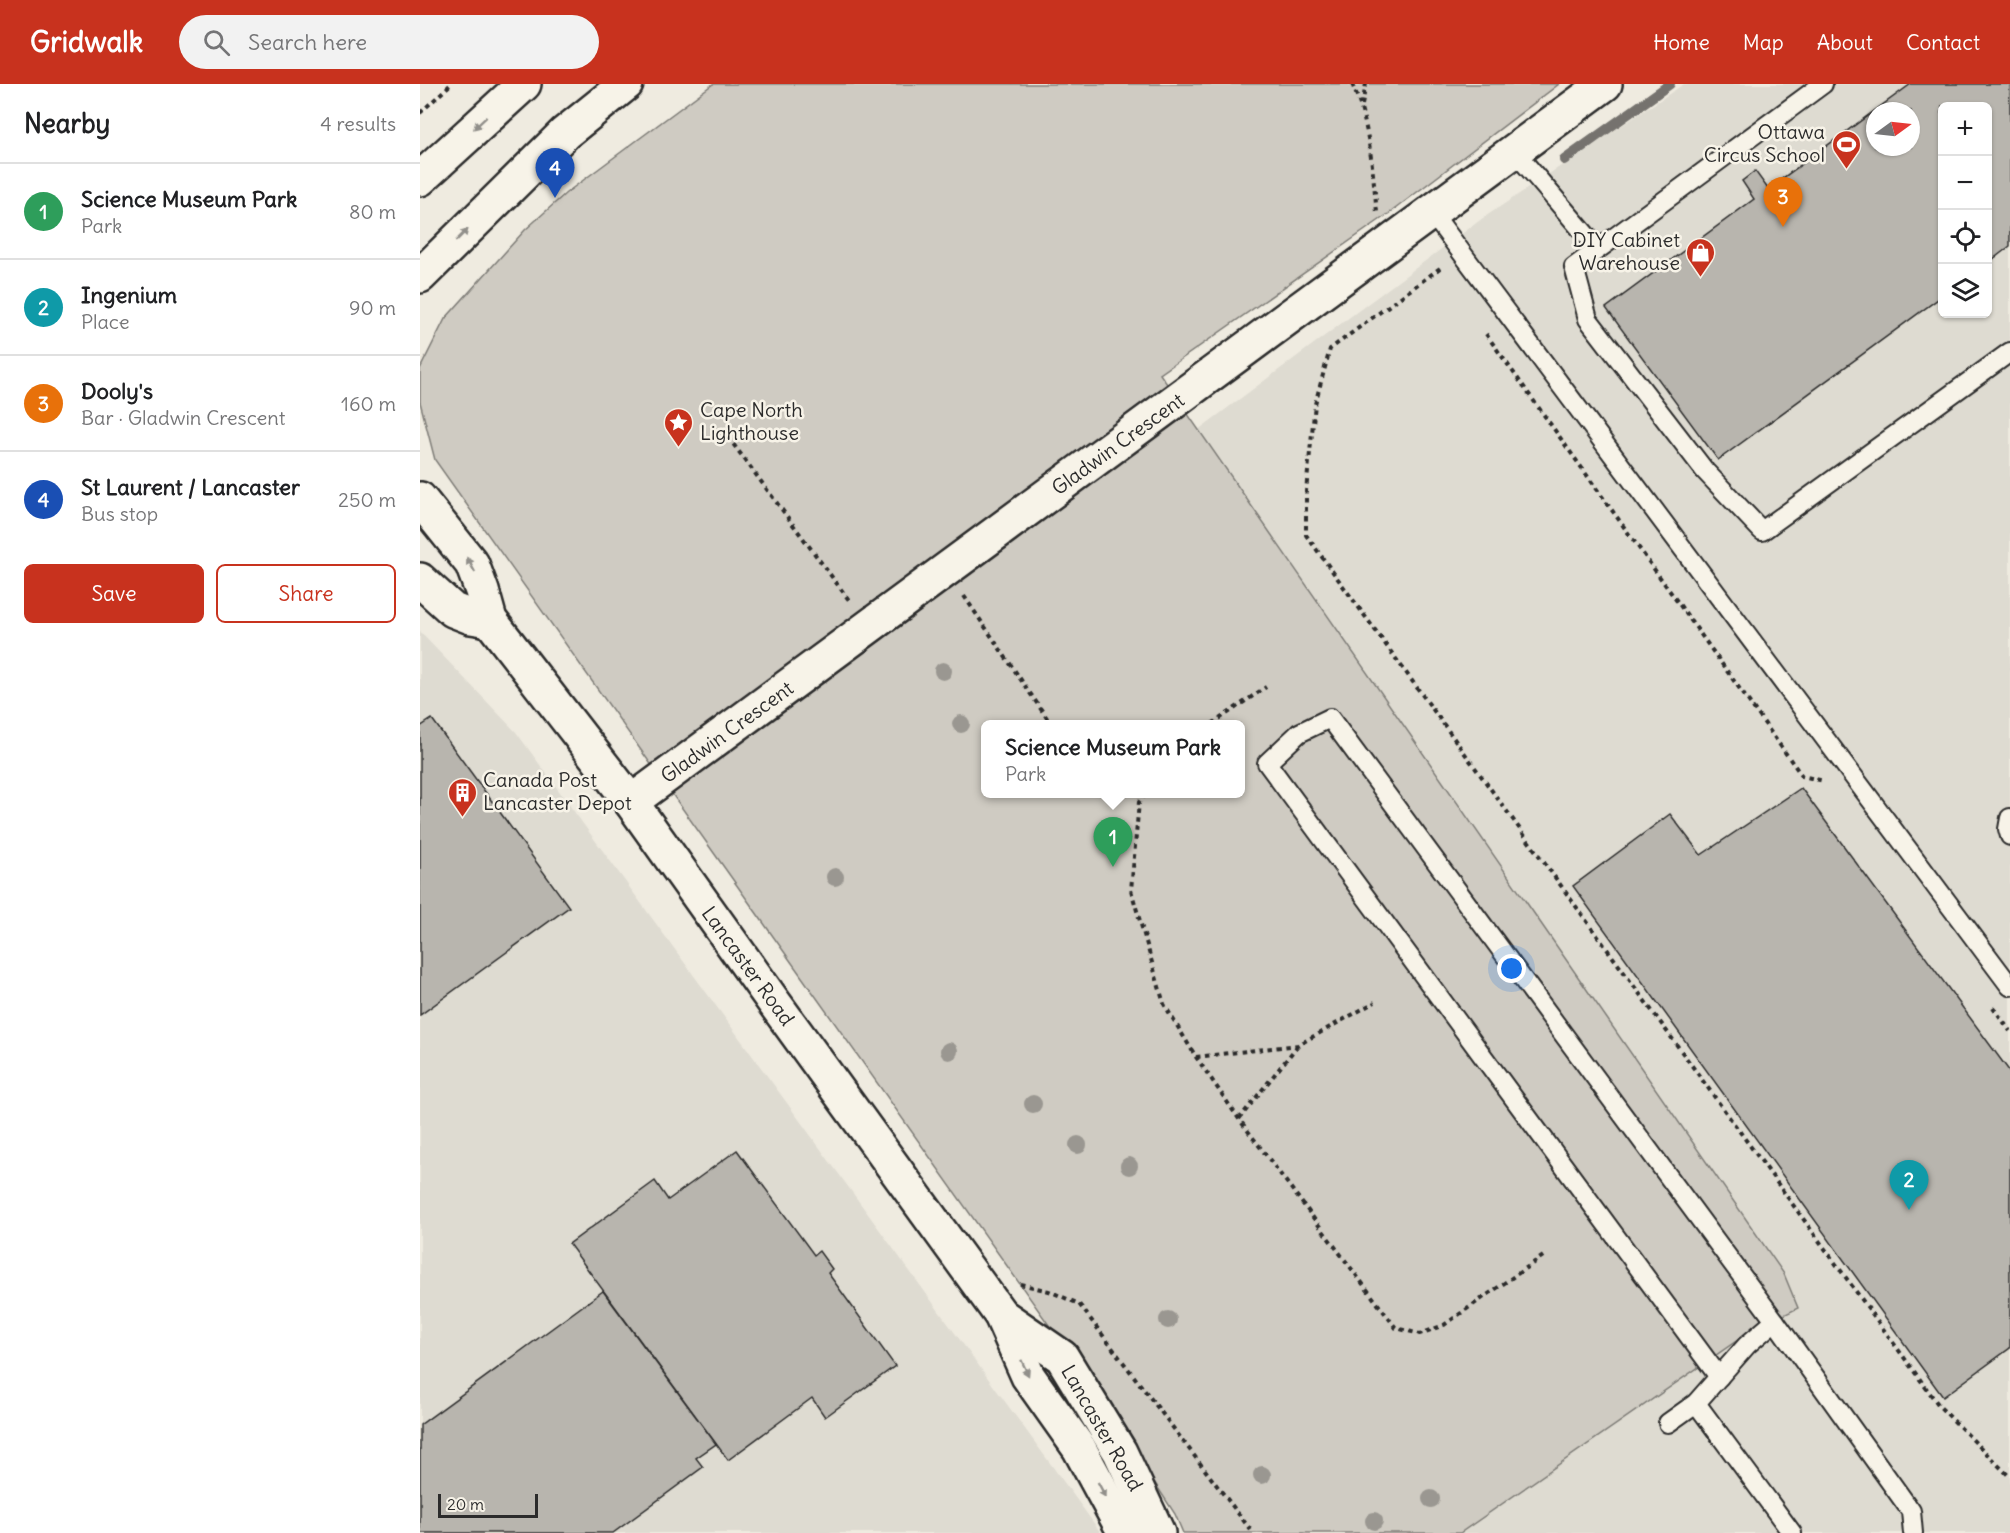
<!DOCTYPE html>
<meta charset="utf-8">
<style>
:root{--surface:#fff;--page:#f2f2f2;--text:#202124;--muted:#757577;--line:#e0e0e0;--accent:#c8321e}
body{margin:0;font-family:Delius,sans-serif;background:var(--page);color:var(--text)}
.controls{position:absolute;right:18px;top:18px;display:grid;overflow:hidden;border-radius:9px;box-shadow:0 2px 4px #0004}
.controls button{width:54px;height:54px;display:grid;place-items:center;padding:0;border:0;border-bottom:2px solid var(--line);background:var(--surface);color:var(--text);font:30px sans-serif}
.compass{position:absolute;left:1446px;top:18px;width:54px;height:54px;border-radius:50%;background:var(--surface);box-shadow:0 2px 4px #0004;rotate:75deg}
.scale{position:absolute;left:18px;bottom:15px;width:100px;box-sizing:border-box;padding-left:6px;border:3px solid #2b2b2b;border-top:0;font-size:16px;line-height:21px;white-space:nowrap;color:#2b2b2b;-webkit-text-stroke:4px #f7f3e8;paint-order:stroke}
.you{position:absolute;left:1092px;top:885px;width:21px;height:21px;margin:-15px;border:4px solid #fff;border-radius:50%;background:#1a73e8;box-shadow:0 0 0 9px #1a73e833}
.badge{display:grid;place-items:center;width:39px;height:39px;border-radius:50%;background:var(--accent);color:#fff;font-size:20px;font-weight:700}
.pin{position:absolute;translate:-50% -50px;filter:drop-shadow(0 2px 3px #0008)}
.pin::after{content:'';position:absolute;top:32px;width:21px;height:18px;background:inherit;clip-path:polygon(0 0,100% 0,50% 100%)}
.popup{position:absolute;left:561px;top:636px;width:264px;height:78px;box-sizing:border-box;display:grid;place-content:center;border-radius:9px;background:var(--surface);filter:drop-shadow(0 2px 4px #0005);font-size:20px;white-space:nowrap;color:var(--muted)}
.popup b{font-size:22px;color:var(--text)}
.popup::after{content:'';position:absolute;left:50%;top:100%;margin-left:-12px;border:12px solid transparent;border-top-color:var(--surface)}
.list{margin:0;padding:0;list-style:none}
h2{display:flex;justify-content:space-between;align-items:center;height:78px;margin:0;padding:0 24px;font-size:26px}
h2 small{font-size:20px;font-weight:400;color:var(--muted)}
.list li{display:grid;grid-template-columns:39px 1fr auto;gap:18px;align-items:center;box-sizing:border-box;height:96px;padding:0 24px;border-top:2px solid var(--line)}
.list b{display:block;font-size:22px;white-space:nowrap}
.list p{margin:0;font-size:20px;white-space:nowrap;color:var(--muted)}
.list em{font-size:20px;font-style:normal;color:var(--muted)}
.actions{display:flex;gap:12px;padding:18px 24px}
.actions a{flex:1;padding:14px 0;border:2px solid var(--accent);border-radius:9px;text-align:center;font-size:21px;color:var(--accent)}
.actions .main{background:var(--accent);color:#fff}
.icon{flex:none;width:33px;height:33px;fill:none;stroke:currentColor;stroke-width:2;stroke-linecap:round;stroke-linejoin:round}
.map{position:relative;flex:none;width:1590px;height:1449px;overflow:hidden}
header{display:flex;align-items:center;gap:36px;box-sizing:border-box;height:84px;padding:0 30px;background:var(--accent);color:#fff}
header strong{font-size:28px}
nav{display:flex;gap:33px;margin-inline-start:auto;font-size:21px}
.search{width:420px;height:54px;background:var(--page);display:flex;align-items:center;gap:15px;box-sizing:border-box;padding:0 21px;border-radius:33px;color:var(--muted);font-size:22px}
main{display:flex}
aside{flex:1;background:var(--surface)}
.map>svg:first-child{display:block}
.built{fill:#dedbd1;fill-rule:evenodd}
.green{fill:#cfcbc2;stroke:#7d7b76;stroke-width:1.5;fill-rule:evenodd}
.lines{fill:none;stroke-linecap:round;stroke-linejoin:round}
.stream{stroke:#74726e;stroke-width:10}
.building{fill:#b8b5ae;stroke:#2b2b2b;stroke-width:1.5;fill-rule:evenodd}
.service-casing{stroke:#2b2b2b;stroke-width:22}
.minor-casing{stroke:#2b2b2b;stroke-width:38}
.tertiary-casing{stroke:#2b2b2b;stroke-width:38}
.secondary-casing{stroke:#2b2b2b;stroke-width:38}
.path{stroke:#2b2b2b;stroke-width:4;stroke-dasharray:4.5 4.5;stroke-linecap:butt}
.service{stroke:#f7f3e8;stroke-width:18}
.minor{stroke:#f7f3e8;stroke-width:33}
.tertiary{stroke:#f7f3e8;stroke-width:33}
.secondary{stroke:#f7f3e8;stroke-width:33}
.tree{fill:#9a9791}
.oneway{fill:#918f8a}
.labels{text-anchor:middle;stroke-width:5;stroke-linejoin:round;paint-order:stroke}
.poi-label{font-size:20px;fill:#2b2b2b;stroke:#f7f3e8;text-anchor:end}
.street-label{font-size:20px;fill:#2b2b2b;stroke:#f7f3e8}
</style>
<header>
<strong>Gridwalk</strong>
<div class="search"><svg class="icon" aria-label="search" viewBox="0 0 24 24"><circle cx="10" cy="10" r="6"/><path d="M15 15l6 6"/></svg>Search here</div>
<nav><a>Home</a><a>Map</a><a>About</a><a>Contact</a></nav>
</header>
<main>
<aside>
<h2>Nearby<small>4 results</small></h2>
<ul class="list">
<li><span class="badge" style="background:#2e9e5b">1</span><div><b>Science Museum Park</b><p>Park</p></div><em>80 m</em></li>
<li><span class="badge" style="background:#0f9aa8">2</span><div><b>Ingenium</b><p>Place</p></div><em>90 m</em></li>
<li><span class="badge" style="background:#e8710a">3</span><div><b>Dooly's</b><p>Bar · Gladwin Crescent</p></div><em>160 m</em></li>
<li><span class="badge" style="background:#1a4fb4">4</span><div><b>St Laurent / Lancaster</b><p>Bus stop</p></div><em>250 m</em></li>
</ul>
<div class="actions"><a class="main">Save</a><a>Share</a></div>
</aside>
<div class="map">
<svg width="1590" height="1449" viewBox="0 0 1590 1449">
<rect width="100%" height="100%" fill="#efebe0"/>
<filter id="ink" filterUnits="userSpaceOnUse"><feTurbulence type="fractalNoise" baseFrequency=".0167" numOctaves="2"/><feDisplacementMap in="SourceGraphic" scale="12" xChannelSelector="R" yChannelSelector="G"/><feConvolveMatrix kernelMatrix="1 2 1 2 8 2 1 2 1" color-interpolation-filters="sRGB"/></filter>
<g filter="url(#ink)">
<!-- built -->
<g class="built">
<path d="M1264 0H1590V1449H1040L1328 1249 1378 1224 1364 1190 778 346 1063 134ZM1522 22H1568V230H1522ZM1455 27H1491V63H1455Z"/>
<path d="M0 548 96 648 681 1449H0Z"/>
</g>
<!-- green -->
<path class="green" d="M293 0H1139L971 128 740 290 1364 1190 1378 1224 1328 1249 1040 1449H763L755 1430 668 1296 15 376 0 318V285L25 235 105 146 146 109ZM566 640H820V710H566Z"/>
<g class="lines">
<!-- stream -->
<path class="stream" d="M1144 76 1250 0"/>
</g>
<!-- building -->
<g class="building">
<path d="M1491 0H1590V162L1568 179V22H1522V212L1298 376 1186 224 1334 115 1322 97 1335 87 1348 105ZM1455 27H1491V63H1455Z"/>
<path d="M12 635 149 823 0 931V643Z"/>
<path d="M1381 704 1590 988V1264L1523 1313 1153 802 1250 730 1281 771Z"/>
<path d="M317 1066 394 1171 399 1167 412 1185 408 1189 475 1282 405 1333 392 1314 308 1376 149 1160 235 1097 248 1116Z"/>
<path d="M183 1207 296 1360 276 1374 283 1383 193 1449H0V1341Z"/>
</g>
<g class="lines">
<defs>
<g id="service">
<path d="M1403 0 1154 183 1168 235 1285 387 1342 447 1590 268"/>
<path d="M1095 68 1178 165"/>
<path d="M1012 129 1590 902"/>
<path d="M1590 734 1588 745 1590 752"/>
<path d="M1299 1293 847 679 879 649 910 634 1355 1237 1491 1427 1493 1449"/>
<path d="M1276 1319 1372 1449"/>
<path d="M1248 1339 1276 1319 1327 1261 1355 1237"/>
</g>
<path id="minor" d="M211 718 1185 0"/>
<g id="tertiary">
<path d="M0 415 52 480 62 507 70 536 211 718 353 917 581 1231 608 1292 659 1364 705 1449"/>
<path d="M0 496 33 526 51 533 70 536"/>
<path d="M581 1231 642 1273 700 1368 738 1449"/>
</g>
<g id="secondary">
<path d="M0 95 104 0"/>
<path d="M0 192 145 49 206 0"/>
</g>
</defs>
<!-- service casing -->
<use href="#service" class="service-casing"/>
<!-- minor casing -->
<use href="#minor" class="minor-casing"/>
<!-- tertiary casing -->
<use href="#tertiary" class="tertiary-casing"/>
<!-- secondary casing -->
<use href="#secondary" class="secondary-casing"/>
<!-- path -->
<g class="path">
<path d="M932 0C950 40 952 84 957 128"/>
<path d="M942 21 946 0"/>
<path d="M0 29 31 0"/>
<path d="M1020 184 910 265 895 320 886 407V451L1520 1323 1590 1393"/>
<path d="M1066 250 1382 692 1404 697"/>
<path d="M308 353 429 516"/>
<path d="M544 512 631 640"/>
<path d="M792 640 846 603"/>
<path d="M726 710 719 718 711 806 744 920 776 973 819 1035 976 1244 1000 1250 1024 1241 1126 1170"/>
<path d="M1573 923 1590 947"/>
<path d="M776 973 878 961 955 918"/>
<path d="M819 1035 878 961"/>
<path d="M600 1200 629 1207 659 1220 833 1449"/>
</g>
<!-- service -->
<use href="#service" class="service"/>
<!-- minor -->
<use href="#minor" class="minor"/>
<!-- tertiary -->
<use href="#tertiary" class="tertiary"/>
<!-- secondary -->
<use href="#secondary" class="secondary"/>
</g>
<!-- trees -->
<g class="tree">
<circle cx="523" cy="587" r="9"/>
<circle cx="541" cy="640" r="9"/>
<circle cx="415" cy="793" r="9"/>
<circle cx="529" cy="967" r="9"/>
<circle cx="613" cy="1020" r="9"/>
<circle cx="658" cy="1061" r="9"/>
<circle cx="709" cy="1082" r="9"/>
<circle cx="748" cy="1236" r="9"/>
<circle cx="842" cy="1391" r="9"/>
<circle cx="1011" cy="1415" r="9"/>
<circle cx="954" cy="1437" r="9"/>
</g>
<!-- one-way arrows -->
<defs><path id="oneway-solid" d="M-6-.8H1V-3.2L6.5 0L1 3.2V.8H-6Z" transform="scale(1.5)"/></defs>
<g class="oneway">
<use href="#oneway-solid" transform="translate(60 39) rotate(137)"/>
<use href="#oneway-solid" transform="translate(42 151) rotate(-45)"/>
<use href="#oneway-solid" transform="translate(51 481) rotate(-119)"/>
<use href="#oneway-solid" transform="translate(605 1284) rotate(65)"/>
<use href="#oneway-solid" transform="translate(682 1406) rotate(62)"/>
</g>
</g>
<!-- icons -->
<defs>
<symbol id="stadium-pin" viewBox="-11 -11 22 30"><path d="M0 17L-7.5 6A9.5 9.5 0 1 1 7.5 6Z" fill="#c8321e" stroke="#f7f3e8"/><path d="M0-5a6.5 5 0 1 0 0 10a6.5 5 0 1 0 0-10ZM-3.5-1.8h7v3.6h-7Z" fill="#fff"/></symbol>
<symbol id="shop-pin" viewBox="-11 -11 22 30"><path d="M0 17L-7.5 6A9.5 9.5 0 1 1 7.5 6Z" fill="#c8321e" stroke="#f7f3e8"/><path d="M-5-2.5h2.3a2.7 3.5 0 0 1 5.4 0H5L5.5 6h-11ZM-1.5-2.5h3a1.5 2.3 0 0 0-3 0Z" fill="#fff"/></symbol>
<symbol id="sight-pin" viewBox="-11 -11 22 30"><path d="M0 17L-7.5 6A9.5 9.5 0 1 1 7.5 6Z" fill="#c8321e" stroke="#f7f3e8"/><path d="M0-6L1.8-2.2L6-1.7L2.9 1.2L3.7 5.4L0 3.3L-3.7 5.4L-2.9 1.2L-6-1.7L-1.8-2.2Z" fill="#fff"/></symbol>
<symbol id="building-pin" viewBox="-11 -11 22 30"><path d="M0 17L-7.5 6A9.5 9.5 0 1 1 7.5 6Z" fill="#c8321e" stroke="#f7f3e8"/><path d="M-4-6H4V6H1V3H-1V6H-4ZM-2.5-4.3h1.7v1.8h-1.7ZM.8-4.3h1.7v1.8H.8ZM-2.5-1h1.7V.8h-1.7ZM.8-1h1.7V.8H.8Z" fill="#fff"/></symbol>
</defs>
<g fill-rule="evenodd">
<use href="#stadium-pin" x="1410" y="44" width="33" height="45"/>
<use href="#shop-pin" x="1264" y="152" width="33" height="45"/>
<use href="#sight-pin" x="242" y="322" width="33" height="45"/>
<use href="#building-pin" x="26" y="692" width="33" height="45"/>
</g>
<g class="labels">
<!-- poi labels -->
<g class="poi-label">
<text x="1405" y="55">Ottawa<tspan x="1405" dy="23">Circus School</tspan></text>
<text x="1260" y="163">DIY Cabinet<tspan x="1260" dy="23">Warehouse</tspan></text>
<text x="280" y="333" text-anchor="start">Cape North<tspan x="280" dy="23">Lighthouse</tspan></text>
<text x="63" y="703" text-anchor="start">Canada Post<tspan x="63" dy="23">Lancaster Depot</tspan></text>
</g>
<!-- street labels -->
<g class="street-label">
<text transform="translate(698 360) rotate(-36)" y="7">Gladwin Crescent</text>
<text transform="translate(307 648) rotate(-36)" y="7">Gladwin Crescent</text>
<text transform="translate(328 882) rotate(54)" y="7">Lancaster Road</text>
<text transform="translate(682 1344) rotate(60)" y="7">Lancaster Road</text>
</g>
</g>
</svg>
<div class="controls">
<button>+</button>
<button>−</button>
<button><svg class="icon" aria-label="locate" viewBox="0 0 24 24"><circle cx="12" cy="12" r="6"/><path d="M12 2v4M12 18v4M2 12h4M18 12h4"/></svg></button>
<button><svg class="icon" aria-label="layers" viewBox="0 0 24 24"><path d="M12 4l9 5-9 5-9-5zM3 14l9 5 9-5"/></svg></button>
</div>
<svg class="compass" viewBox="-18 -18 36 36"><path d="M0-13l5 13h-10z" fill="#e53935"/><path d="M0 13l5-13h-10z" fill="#757577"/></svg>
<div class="scale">20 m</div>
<div class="you"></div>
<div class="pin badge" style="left:693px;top:783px;background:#2e9e5b">1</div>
<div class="popup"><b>Science Museum Park</b>Park</div>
<div class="pin badge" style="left:1489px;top:1126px;background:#0f9aa8">2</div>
<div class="pin badge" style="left:1363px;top:143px;background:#e8710a">3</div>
<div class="pin badge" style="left:135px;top:114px;background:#1a4fb4">4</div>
</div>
</main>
